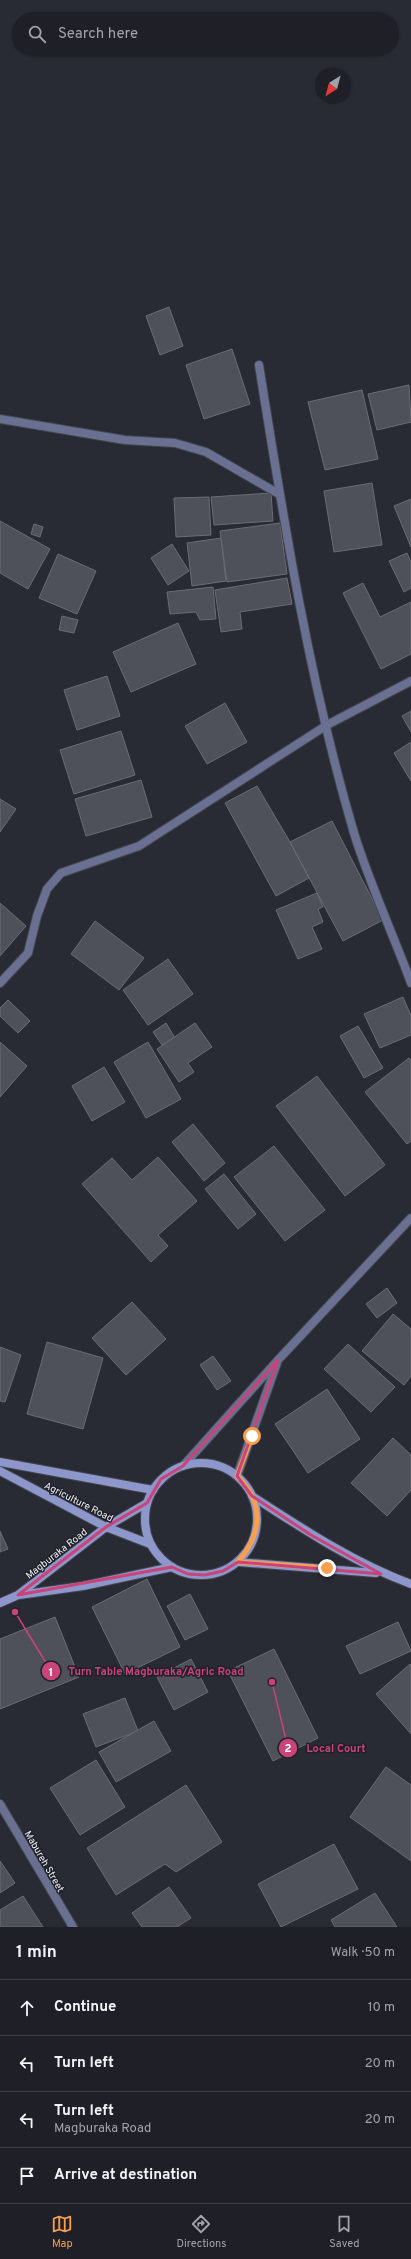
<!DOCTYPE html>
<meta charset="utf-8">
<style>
:root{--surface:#1f2027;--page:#2c2d33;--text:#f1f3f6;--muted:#a1a3a7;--line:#3c3e44;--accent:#fa9f4f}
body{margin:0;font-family:Overpass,sans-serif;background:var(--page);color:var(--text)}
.compass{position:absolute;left:315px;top:68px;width:36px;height:36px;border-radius:50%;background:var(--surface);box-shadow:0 1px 3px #0004;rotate:216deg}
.stop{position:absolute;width:12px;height:12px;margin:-9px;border:3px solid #fa9f4f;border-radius:50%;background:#fff}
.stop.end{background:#fa9f4f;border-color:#fff;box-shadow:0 1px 4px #0008}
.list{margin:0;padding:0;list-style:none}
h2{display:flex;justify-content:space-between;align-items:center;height:52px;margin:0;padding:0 16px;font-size:17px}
h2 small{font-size:13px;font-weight:400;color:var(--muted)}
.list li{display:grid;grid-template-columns:26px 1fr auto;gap:12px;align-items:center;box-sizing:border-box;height:56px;padding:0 16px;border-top:1px solid var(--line)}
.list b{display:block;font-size:15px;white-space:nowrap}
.list p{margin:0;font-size:13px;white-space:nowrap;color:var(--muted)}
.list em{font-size:13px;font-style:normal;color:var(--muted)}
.icon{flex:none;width:22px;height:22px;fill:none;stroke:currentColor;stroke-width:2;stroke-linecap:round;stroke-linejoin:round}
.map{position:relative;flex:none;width:411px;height:1927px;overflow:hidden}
.search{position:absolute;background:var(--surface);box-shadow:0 1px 3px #0004;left:12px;right:12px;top:12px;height:44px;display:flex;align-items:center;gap:10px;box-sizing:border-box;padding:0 14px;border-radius:22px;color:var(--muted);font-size:15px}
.sheet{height:276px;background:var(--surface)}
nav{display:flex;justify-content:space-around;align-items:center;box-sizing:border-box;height:56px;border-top:1px solid var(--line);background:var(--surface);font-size:11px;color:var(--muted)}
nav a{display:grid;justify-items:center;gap:2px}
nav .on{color:var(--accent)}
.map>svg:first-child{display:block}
.building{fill:#4e505a;stroke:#6a6c76}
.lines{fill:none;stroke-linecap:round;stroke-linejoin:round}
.street-casing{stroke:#44464f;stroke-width:10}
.secondary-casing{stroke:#44464f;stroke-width:10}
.street{stroke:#6a7091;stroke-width:8}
.secondary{stroke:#8d97cb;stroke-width:8}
.route{stroke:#fa9f4f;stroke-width:5}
.marked{fill:none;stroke:#ca4379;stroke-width:3;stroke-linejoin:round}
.labels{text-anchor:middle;stroke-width:3;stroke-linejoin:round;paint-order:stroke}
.street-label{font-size:10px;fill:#eceef3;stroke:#202129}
.leader{fill:none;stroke:#ca4379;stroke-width:1.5}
.callout-dot{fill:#ca4379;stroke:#202129;stroke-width:1.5}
.mark-label{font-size:12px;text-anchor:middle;font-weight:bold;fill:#fff}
.callout-label{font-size:11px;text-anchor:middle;font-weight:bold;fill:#ca4379;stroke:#202129;stroke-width:3;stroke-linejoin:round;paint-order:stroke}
</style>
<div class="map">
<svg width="411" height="1927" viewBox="0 0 411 1927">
<rect width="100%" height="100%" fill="#292b34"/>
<!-- building -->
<g class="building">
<path d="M169 307 183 346 160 355 146 316Z"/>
<path d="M232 349 250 404 204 419 186 365Z"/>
<path d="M409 385 411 422 377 430 368 394Z"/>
<path d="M362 390 378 459 325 470 308 402Z"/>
<path d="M372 483 382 545 334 552 324 491Z"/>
<path d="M271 493 273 521 214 525 211 497Z"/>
<path d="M209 497 211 535 176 537 174 498Z"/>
<path d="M411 499V547L394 506Z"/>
<path d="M0 521 50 549 28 589 0 573Z"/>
<path d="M280 523 287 574 227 582 220 531Z"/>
<path d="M34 524 43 527 40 537 31 534Z"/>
<path d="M221 538 226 581 192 586 187 543Z"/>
<path d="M172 544 189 571 168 585 151 558Z"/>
<path d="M407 553 411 562V588L404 592 389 561Z"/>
<path d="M58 554 96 571 77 614 39 598Z"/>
<path d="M287 578 292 604 240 612 242 629 221 632 215 590Z"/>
<path d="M363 583 380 617 411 602V654L381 669 343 593Z"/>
<path d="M213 587 216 619 200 620 196 612 170 614 167 592Z"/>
<path d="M62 616 78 620 74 633 59 630Z"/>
<path d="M178 623 196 664 131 692 113 652Z"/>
<path d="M107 676 120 716 77 730 64 690Z"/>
<path d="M225 703 247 742 207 764 185 726Z"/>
<path d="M411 711V732L402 716Z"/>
<path d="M121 731 135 775 74 794 60 750Z"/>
<path d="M411 742V781L394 753Z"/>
<path d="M141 780 152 817 86 836 75 799Z"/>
<path d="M257 786 290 842 309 878 276 896 225 803Z"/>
<path d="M0 799 16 809 0 832Z"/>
<path d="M332 821 383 920 343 941 290 842Z"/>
<path d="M317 893 323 907 318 909 323 922 312 927 322 949 298 959 276 910Z"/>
<path d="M0 903 26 926 0 956Z"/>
<path d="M95 921 144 958 119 990 71 954Z"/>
<path d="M168 959 193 994 148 1025 123 990Z"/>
<path d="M403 997 411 1016V1035L380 1048 364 1014Z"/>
<path d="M8 1000 30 1021 18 1033 0 1016V1008Z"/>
<path d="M166 1023 175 1038 162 1045 153 1032Z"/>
<path d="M195 1023 212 1047 188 1063 194 1072 179 1082 157 1049Z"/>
<path d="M358 1026 383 1068 364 1078 340 1036Z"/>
<path d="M0 1042 27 1066 0 1097Z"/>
<path d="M148 1042 181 1099 146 1118 114 1062Z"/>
<path d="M409 1058 411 1060V1141L407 1144 365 1092Z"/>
<path d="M104 1067 125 1102 92 1121 72 1086Z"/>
<path d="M317 1076 385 1165 345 1196 276 1106Z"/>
<path d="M193 1124 225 1163 204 1181 172 1142Z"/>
<path d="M274 1146 325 1210 285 1241 234 1177Z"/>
<path d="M158 1157 197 1201 158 1235 168 1246 151 1262 82 1184 112 1158 132 1180Z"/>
<path d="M224 1174 256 1214 238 1229 205 1189Z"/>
<path d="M387 1288 397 1303 377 1318 366 1304Z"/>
<path d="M132 1302 166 1339 126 1375 92 1338Z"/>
<path d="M393 1314 411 1329V1376L404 1385 362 1351Z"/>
<path d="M47 1342 103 1358 83 1429 27 1414Z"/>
<path d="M348 1344 395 1387 371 1412 324 1369Z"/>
<path d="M0 1347 21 1355 5 1402 0 1401Z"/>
<path d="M213 1356 231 1381 217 1390 200 1365Z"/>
<path d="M327 1389 360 1439 308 1473 275 1424Z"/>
<path d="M393 1438 411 1455V1490L387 1516 351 1483Z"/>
<path d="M0 1531 8 1549 0 1552Z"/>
<path d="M147 1579 180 1647 125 1674 92 1607Z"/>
<path d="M190 1594 208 1629 185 1640 167 1606Z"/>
<path d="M55 1617 79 1677 0 1709V1639Z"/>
<path d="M398 1622 411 1651 360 1674 346 1646Z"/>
<path d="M274 1649 318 1738 273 1761 228 1671Z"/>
<path d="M191 1659 208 1692 174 1710 157 1677Z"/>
<path d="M410 1664 411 1665V1734L376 1694Z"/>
<path d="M125 1698 138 1731 96 1747 83 1714Z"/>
<path d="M154 1721 171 1751 116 1782 99 1752Z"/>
<path d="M96 1760 125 1807 80 1835 50 1788Z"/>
<path d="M386 1767 411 1785V1861L350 1817Z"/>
<path d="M186 1785 222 1842 176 1872 165 1864 116 1895 87 1848Z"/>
<path d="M334 1844 358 1889 281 1927 258 1884Z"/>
<path d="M0 1861 15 1883 0 1893Z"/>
<path d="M169 1887 191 1918 177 1927H142L132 1913Z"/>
<path d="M375 1893 397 1927H335L331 1920Z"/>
<path d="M23 1896 43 1927H0V1910Z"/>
</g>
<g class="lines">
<defs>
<g id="street">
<path d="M259 365C284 523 309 680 354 833 369 882 393 934 411 983"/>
<path d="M0 419 125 440 175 443 206 452 279 494"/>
<path d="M0 983 28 953 37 916 47 889 61 873 139 846 327 725 411 681"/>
<path d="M183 1466 278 1360 411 1218"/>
<path d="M237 1476 277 1363"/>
<path d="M0 1804 73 1927"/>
</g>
<g id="secondary">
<path d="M0 1462 153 1490"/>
<circle cx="201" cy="1519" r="56"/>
<path d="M0 1471 106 1527 150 1544"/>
<path d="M252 1496C303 1529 354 1563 411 1584"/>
<path d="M238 1562 376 1573"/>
<path d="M19 1595 83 1586 172 1567"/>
<path d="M0 1603 18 1595 106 1527 147 1503"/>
</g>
</defs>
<!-- street casing -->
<use href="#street" class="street-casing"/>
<!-- secondary casing -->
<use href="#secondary" class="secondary-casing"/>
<!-- street -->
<use href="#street" class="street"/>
<!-- secondary -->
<use href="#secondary" class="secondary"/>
</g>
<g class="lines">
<!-- route -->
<path class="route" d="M252 1436 237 1476C265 1503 262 1534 238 1562L327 1568"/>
</g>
<!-- marked area -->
<path class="marked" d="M278 1360 237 1476 252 1496 311 1535 381 1574 238 1562 223 1571 205 1575 188 1574 172 1567 18 1595 106 1527 147 1503 161 1479 183 1466Z"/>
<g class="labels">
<!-- street labels -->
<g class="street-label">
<text transform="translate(79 1501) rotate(27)" y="4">Agriculture Road</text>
<text transform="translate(56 1553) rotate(-38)" y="4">Magburaka Road</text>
<text transform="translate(45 1861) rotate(60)" y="4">Mabureh Street</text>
</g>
</g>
<!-- callouts -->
<path class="leader" d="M15 1612L51 1671M272 1682L288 1748"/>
<g class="callout-dot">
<circle cx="15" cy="1612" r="4"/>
<circle cx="272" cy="1682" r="4"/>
<circle cx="51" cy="1671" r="10"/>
<circle cx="288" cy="1748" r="10"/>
</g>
<g class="mark-label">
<text x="51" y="1676">1</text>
<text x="288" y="1752">2</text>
</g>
<g class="callout-label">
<text x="156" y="1675">Turn Table Magburaka/Agric Road</text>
<text x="336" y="1752">Local Court</text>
</g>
</svg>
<svg class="compass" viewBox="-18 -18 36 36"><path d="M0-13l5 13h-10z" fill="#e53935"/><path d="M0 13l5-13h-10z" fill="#a1a3a7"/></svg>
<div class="stop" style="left:252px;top:1436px"></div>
<div class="stop end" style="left:327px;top:1568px"></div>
<div class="search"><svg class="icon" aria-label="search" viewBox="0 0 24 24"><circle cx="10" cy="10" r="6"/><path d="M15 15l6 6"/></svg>Search here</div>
</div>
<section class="sheet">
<h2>1 min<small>Walk · 50 m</small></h2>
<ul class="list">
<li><svg class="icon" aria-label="ahead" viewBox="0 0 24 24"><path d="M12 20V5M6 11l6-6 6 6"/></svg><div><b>Continue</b></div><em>10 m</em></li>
<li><svg class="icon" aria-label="left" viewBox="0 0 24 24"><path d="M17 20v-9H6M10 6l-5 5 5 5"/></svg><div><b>Turn left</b></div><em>20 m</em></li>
<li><svg class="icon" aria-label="left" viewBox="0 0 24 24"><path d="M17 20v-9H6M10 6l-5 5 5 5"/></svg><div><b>Turn left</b><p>Magburaka Road</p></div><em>20 m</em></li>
<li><svg class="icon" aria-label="arrive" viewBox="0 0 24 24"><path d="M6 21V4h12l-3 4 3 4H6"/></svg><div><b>Arrive at destination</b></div></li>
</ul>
</section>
<nav>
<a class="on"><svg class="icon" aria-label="map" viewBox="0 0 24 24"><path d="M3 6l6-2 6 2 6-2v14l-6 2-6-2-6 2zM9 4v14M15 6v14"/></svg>Map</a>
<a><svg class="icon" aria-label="directions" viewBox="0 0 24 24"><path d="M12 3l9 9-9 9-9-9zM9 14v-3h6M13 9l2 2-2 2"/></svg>Directions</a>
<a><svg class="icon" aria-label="saved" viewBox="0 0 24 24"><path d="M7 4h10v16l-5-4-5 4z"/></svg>Saved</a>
</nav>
